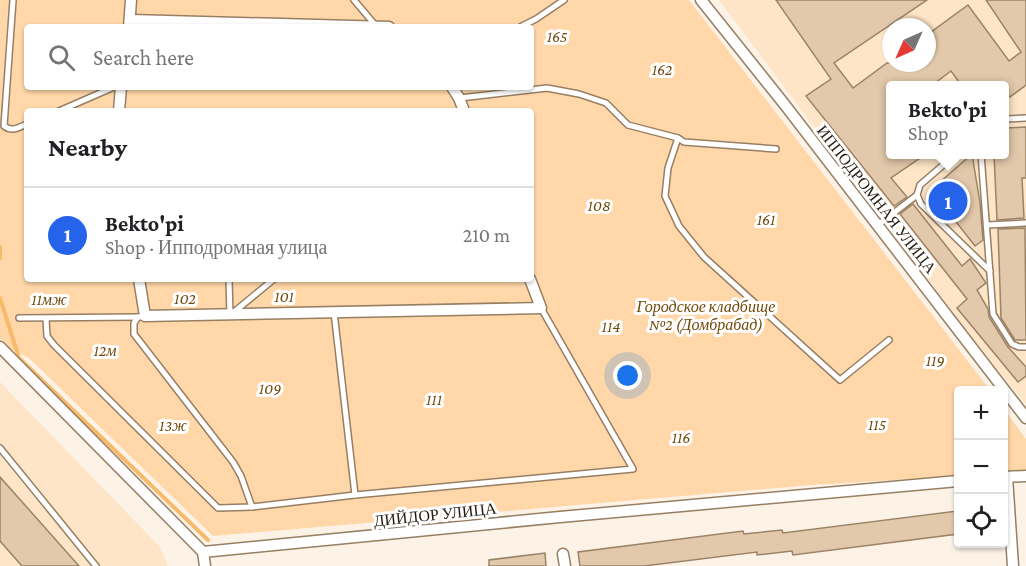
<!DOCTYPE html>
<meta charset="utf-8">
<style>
:root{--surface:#fff;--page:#f6f6f6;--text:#202124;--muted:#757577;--line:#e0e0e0;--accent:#2563eb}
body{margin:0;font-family:"Crimson Pro",serif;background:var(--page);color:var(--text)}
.controls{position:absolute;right:18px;bottom:18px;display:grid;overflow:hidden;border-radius:6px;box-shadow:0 2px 4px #0004}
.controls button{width:54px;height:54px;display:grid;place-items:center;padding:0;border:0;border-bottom:2px solid var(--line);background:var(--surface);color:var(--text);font:30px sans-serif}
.compass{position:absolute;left:882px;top:18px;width:54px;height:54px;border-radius:50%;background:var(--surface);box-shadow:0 2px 4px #0004;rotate:225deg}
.you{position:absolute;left:628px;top:376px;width:21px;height:21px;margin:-15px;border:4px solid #fff;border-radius:50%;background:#1a73e8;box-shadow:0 0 0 9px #1a73e833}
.badge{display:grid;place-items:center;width:39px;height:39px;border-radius:50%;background:var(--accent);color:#fff;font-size:20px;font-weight:700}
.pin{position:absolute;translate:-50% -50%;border:3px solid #fff;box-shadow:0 2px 6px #0006}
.popup{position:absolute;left:886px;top:81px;width:123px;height:78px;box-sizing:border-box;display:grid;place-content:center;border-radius:6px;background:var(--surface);filter:drop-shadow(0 2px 4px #0005);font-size:20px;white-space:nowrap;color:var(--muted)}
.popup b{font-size:22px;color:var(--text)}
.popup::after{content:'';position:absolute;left:50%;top:100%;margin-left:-12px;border:12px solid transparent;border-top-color:var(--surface)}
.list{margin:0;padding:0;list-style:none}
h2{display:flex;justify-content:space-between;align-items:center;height:78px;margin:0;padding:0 24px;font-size:26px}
h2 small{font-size:20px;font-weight:400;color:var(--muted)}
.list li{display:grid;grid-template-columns:39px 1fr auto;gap:18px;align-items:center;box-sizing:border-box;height:96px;padding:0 24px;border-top:2px solid var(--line)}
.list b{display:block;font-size:22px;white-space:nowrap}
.list p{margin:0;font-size:20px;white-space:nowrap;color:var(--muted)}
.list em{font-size:20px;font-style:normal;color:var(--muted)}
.icon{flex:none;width:33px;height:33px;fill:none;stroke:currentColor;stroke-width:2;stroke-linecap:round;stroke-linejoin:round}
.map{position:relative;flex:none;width:1026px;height:566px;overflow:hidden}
.search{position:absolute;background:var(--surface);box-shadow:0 2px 4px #0004;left:24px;top:24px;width:510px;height:66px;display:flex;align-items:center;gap:15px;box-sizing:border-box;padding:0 21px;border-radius:6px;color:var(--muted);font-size:22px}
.panel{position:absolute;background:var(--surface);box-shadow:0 2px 4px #0004;left:24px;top:108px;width:510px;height:174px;border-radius:6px}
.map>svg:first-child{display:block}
.built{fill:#fee5c7;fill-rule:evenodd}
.green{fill:#ffd7a8;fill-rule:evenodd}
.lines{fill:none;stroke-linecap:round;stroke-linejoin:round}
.stream{stroke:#f7ba6b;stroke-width:4}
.building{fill:#e3c9ab;stroke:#9a8367;stroke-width:1.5}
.service-casing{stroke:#977f64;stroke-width:8}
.minor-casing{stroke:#977f64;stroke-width:13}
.service{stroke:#fff;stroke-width:5}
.minor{stroke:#fff;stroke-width:10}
.labels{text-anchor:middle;stroke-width:6;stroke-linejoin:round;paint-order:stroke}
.park-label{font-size:16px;font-style:italic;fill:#71490a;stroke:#fff}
.street-label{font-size:16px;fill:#251c11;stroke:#fff}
</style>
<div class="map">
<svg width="1026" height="566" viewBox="0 0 1026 566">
<rect width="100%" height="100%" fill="#fdf2e6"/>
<!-- built -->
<g class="built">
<path d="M719 0H1026V405L973 339ZM891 27H927V63H891ZM891 86H1005V154H891Z"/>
<path d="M0 382 160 547 168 566H0Z"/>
</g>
<!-- green -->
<g class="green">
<path d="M0 0H689L990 390H958V476L812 485 213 536 29 358 10 349 0 339ZM27 27H531V87H27ZM27 111H531V279H27Z"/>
<path d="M1004 409 1026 439V470L1004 472Z"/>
</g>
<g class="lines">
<!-- stream -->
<g class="stream">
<path d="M0 247V258"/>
<path d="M0 298 19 358 208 540"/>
</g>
</g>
<!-- building -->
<g class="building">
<path d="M776 0H927L834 63 853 88 887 63H927V35L968 5 1009 61 1021 52 986 0H1026V85L1010 97 1005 90V86H962L951 71 931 86H891V154H926L891 178 907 197 894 206 806 96 831 79Z"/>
<path d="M1026 127V178H1022L1024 218 997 220 994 154H1005V128Z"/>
<path d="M972 154 980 203 983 240 975 246 931 190Z"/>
<path d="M913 204 962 266 970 259 986 283 977 290 988 309 989 317 1008 347 1026 367V376L1018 382 957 308 967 299 900 214Z"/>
<path d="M1025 228 1026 340H1015L1001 318 998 229Z"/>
<path d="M0 477 79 566H22L0 541Z"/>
<path d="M957 511 958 534 793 555 792 551 757 555V552L644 566H580L578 552 743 531 744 534 782 530 783 533Z"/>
<path d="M545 553 546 566H489V560Z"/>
</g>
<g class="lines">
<defs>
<g id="service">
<path d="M13 0 4 126C12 132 18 128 27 124"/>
<path d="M354 0 376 26"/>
<path d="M520 27 536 19 564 0"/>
<path d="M460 98 547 88 579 94 606 103 628 125 678 138 684 142 776 149"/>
<path d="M59 111 114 87"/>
<path d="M1005 119 1026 118"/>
<path d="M678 138 668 168 665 196 679 226 704 257 840 380 889 340"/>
<path d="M956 154 920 185 917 195 921 204 990 271"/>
<path d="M981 154 993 314 1012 344 1019 347H1026"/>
<path d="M878 225 917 195"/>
<path d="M987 225 1026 223"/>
<path d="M229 279 230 315"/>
<path d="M234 312 274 279"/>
<path d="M334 312 355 495"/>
<path d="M138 317 134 323V334L233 462 241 476 252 507"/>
<path d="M19 318 140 317"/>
<path d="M46 319 47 336 54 345 218 508 252 507 355 495 633 469 541 308"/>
<path d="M0 448 96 566"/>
</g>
<g id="minor">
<path d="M701 0 785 105 1026 418"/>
<path d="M131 20 389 27"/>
<path d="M129 27 131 0"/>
<path d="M452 87 459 98 464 111"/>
<path d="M119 111 121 87"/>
<path d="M139 279 145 316 541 308 530 279"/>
<path d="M0 347 203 552"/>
<path d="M1004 477 1026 476"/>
<path d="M1007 477 1013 566"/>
<path d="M203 552 560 517 958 481"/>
<path d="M203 552 205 566"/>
<path d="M563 554 565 566"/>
</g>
</defs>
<!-- service casing -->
<use href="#service" class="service-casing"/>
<!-- minor casing -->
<use href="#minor" class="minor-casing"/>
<!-- service -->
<use href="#service" class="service"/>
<!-- minor -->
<use href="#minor" class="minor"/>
</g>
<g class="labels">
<!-- park labels -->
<g class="park-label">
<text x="557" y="42">165</text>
<text x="662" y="75">162</text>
<text x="599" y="211">108</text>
<text x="766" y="225">161</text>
<text x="284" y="302">101</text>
<text x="185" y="304">102</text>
<text x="49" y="305">11мж</text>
<text x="706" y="312">Городское кладбище<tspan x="706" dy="18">№2 (Домбрабад)</tspan></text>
<text x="611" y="332">114</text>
<text x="105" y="356">12м</text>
<text x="935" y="366">119</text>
<text x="270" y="394">109</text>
<text x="434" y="405">111</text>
<text x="877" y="430">115</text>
<text x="173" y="431">13ж</text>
<text x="681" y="443">116</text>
</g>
<!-- street labels -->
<g class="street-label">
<text transform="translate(877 199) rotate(52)" y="6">ИППОДРОМНАЯ УЛИЦА</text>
<text transform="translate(435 514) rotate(-6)" y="6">ДИЙДОР УЛИЦА</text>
</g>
</g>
</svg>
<div class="controls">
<button>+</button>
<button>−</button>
<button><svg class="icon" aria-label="locate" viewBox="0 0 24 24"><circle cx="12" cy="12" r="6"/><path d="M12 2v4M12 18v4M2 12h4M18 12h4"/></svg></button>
</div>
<svg class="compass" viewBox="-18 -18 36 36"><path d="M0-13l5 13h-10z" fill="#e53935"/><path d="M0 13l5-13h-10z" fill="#757577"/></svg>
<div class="you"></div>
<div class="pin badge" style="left:948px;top:201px">1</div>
<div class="popup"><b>Bekto'pi</b>Shop</div>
<div class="search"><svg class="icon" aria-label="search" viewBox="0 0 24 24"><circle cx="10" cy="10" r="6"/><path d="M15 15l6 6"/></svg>Search here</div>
<section class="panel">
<h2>Nearby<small></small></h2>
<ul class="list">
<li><span class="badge">1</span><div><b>Bekto'pi</b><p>Shop · Ипподромная улица</p></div><em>210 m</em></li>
</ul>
</section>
</div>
